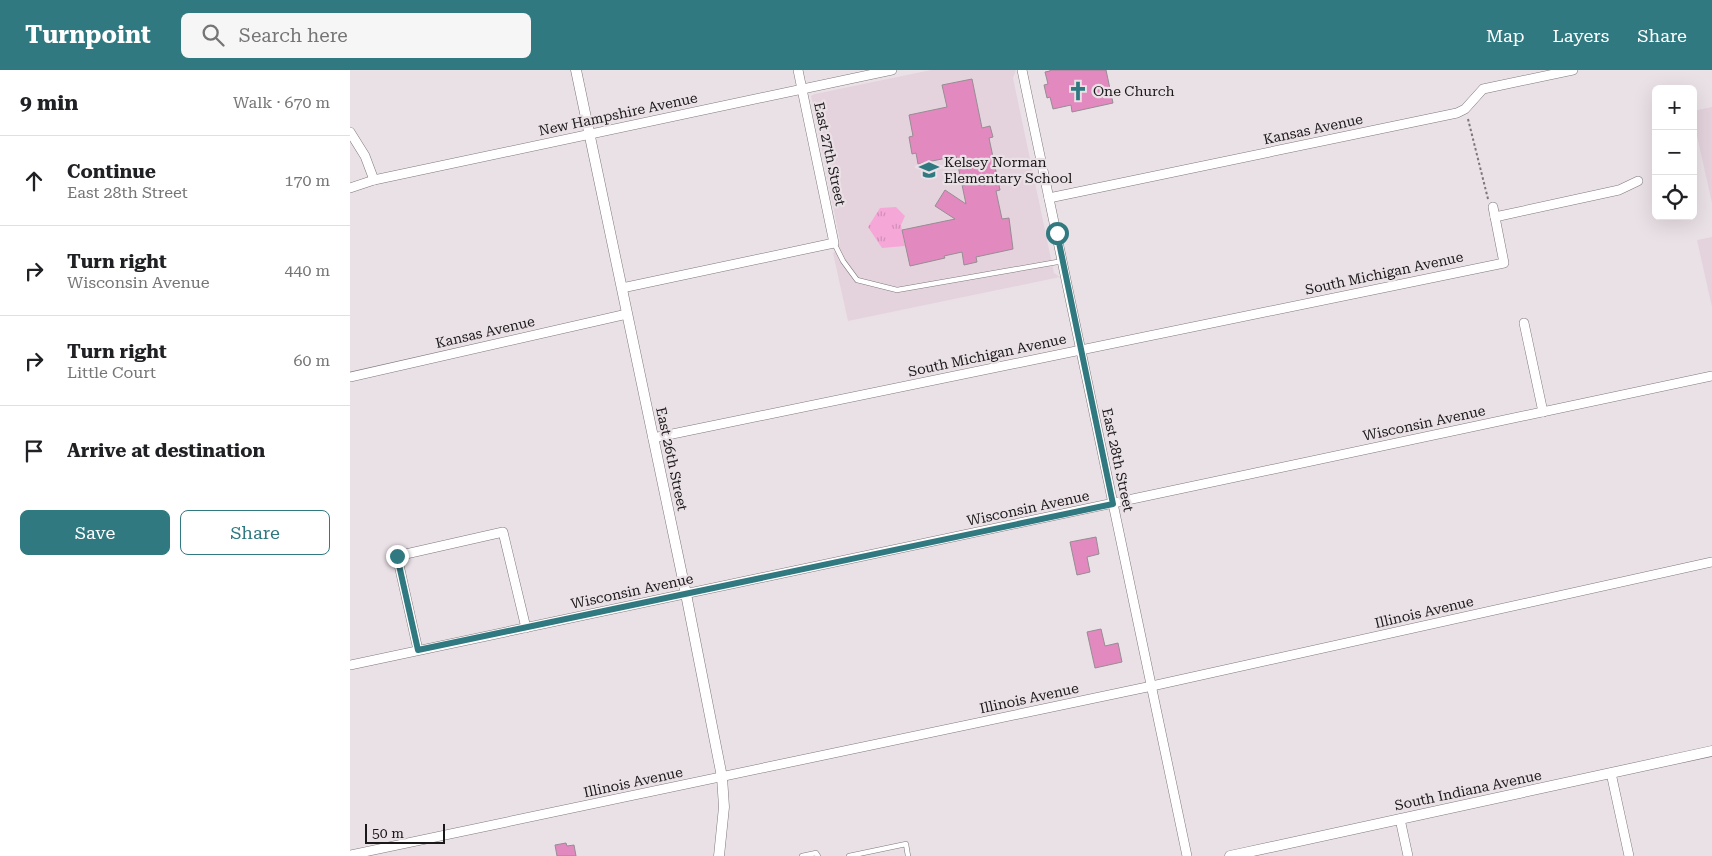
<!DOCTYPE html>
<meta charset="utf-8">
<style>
:root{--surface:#fff;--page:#f6f6f6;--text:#202124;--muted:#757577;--line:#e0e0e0;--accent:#307980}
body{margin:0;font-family:"Roboto Serif",serif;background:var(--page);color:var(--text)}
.controls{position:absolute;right:15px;top:15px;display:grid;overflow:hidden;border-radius:8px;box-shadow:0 5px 20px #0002}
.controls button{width:45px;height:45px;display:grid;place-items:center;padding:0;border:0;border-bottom:1px solid var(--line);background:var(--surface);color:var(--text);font:25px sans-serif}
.scale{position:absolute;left:15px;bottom:12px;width:80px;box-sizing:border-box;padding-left:5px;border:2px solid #1b1819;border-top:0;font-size:14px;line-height:18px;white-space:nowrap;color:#1b1819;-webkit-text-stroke:4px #eae1e6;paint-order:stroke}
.stop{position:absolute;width:15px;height:15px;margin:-11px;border:4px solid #307980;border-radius:50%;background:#fff}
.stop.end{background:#307980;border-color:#fff;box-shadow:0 1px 5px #0008}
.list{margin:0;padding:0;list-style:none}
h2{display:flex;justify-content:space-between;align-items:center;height:65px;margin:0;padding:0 20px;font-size:21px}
h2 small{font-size:16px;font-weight:400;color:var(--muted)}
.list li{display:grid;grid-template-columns:32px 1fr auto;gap:15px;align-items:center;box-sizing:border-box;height:90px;padding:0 20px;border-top:1px solid var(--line)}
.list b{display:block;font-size:19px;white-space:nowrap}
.list p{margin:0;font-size:16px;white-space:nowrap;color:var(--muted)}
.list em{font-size:16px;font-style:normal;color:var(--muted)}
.actions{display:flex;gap:10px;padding:15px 20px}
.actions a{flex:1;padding:11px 0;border:1px solid var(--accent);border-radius:8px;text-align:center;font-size:18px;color:var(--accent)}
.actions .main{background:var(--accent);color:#fff}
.icon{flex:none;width:28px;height:28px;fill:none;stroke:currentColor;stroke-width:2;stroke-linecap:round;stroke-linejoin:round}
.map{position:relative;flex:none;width:1362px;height:786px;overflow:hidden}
header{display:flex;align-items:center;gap:30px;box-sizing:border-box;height:70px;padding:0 25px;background:var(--accent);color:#fff}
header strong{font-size:24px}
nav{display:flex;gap:28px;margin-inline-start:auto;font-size:18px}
.search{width:350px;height:45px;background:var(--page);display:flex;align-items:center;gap:12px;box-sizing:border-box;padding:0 18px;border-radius:8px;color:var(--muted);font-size:19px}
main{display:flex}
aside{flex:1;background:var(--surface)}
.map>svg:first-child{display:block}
.built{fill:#e4d3dd}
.grass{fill:url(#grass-tufts)}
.building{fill:#e289c0;stroke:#968d92}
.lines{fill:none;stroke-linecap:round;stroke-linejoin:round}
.service-casing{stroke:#7f777c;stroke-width:5.5}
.minor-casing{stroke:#7f777c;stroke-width:10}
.tertiary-casing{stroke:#7f777c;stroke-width:11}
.path{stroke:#7c7679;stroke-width:2;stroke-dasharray:2.5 2.5;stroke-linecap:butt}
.service{stroke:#fff;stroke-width:4.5}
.minor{stroke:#fff;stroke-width:9}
.tertiary{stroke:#fff;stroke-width:10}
.route{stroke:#307980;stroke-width:6}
.labels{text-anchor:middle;stroke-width:4.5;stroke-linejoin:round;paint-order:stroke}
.poi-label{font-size:14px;fill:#1b1819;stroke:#eae1e6;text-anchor:start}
.street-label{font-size:14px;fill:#1b1819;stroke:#eae1e6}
</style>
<header>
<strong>Turnpoint</strong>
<div class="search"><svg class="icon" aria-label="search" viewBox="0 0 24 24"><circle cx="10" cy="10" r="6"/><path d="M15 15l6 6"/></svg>Search here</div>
<nav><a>Map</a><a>Layers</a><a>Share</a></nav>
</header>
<main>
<aside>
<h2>9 min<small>Walk · 670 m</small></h2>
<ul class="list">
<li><svg class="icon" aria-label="ahead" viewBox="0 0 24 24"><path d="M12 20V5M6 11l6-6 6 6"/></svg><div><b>Continue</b><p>East 28th Street</p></div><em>170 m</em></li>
<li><svg class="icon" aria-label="right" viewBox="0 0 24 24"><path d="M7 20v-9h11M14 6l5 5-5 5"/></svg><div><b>Turn right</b><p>Wisconsin Avenue</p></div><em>440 m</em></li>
<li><svg class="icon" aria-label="right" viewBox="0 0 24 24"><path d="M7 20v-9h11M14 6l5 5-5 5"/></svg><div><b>Turn right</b><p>Little Court</p></div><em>60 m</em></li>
<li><svg class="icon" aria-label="arrive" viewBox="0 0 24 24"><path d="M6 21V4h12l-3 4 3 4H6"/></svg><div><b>Arrive at destination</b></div></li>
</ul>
<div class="actions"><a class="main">Save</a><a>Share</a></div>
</aside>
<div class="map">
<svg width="1362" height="786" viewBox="0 0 1362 786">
<defs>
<pattern id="grass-tufts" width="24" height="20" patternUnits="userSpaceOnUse" patternTransform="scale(1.25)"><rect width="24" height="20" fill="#f5a7d7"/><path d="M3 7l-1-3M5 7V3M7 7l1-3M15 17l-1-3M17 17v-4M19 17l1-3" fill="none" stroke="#d18fb8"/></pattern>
</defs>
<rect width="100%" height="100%" fill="#eae1e6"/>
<!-- built -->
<g class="built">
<path d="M581 0H666L663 8 704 203 710 207 498 251 483 183 488 179 490 171 461 26 465 24Z"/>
<path d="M1362 37V133L1343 48V41Z"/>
<path d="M1362 167V237L1347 170Z"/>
</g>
<!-- grass -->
<path class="grass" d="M546 137 555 146 551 155 555 176 532 178 518 157 530 138Z"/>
<!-- building -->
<g class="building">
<path d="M700 0H756L763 33 722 42 721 35 703 39 700 27 697 28 694 15 698 14 695 2 700 1Z"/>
<path d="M622 9 632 58 640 56 643 67 639 68 650 120 646 121 652 149 659 148 663 179 626 187 627 192 614 195 612 182 594 186 595 188 560 196 552 160 605 149 585 136 595 120 616 134 606 86 568 94 566 83 562 84 559 67 563 66 559 45 597 37 592 15Z"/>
<path d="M746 467 749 484 737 487 740 502 727 505 720 472Z"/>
<path d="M751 559 755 576 768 573 772 592 745 598 737 562Z"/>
<path d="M216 773 217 776 224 775 226 786H207L205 775Z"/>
</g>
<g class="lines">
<defs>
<g id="service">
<path d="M484 173 493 191 507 210 547 220 713 191"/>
<path d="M452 786 466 783 468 786"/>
<path d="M499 786 556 774 558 786"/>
</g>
<g id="minor">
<path d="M672 0 837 786"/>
<path d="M0 62 15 86 24 110"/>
<path d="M0 118 24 110 542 0"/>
<path d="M699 128 1107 43 1115 39 1133 19 1223 0"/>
<path d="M1145 147 1269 120 1288 111"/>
<path d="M272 218 484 173 448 0"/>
<path d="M1174 253 1193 342"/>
<path d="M0 307 277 244"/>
<path d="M303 368 1154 193 1143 137"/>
<path d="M68 580 47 486 153 462 176 558"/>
<path d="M0 595 1362 306"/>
<path d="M1261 703 1279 786"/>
<path d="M1050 749 1058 786"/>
<path d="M0 785 802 616 1362 492"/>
</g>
<g id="tertiary">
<path d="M226 0 336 524 372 707 374 737 369 786"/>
<path d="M880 786 1362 681"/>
</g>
</defs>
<!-- service casing -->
<use href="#service" class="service-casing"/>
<!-- minor casing -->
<use href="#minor" class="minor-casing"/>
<!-- tertiary casing -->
<use href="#tertiary" class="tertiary-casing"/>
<!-- path -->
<path class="path" d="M1118 49 1138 129"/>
<!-- service -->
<use href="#service" class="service"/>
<!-- minor -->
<use href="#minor" class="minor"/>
<!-- tertiary -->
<use href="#tertiary" class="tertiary"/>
</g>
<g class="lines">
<!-- route -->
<path class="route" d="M47 486 68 580 763 434 707 163"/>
</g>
<!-- icons -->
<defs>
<symbol id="church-bare" viewBox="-9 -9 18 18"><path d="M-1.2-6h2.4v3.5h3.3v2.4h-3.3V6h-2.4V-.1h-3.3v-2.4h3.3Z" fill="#307980" stroke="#eae1e6" stroke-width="2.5" paint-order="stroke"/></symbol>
<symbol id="school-bare" viewBox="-9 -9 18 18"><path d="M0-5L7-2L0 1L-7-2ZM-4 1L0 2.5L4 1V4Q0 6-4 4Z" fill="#307980" stroke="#eae1e6" stroke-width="2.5" paint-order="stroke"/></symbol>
</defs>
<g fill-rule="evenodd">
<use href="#church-bare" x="714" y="7" width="28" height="28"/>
<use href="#school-bare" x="565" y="86" width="28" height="28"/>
</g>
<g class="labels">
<!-- poi labels -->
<g class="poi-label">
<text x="743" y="26">One Church</text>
<text x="594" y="97">Kelsey Norman<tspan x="594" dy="16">Elementary School</tspan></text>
</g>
<!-- street labels -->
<g class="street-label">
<text transform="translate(268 44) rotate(-12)" y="5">New Hampshire Avenue</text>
<text transform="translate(963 59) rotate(-12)" y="5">Kansas Avenue</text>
<text transform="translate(480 84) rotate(78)" y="5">East 27th Street</text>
<text transform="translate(1034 203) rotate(-12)" y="5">South Michigan Avenue</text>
<text transform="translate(135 262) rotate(-13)" y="5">Kansas Avenue</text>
<text transform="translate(637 285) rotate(-12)" y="5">South Michigan Avenue</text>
<text transform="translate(1074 353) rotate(-12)" y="5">Wisconsin Avenue</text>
<text transform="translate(322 389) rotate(78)" y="5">East 26th Street</text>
<text transform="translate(768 390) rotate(78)" y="5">East 28th Street</text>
<text transform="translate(678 438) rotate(-12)" y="5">Wisconsin Avenue</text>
<text transform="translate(282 521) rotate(-12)" y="5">Wisconsin Avenue</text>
<text transform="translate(1074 542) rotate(-13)" y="5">Illinois Avenue</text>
<text transform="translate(679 628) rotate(-12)" y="5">Illinois Avenue</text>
<text transform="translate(283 712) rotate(-12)" y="5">Illinois Avenue</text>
<text transform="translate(1118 720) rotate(-12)" y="5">South Indiana Avenue</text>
</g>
</g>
</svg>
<div class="controls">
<button>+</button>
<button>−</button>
<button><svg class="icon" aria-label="locate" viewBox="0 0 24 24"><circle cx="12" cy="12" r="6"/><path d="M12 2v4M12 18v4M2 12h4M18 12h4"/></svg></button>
</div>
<div class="scale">50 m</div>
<div class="stop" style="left:707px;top:163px"></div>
<div class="stop end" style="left:47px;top:486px"></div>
</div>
</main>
